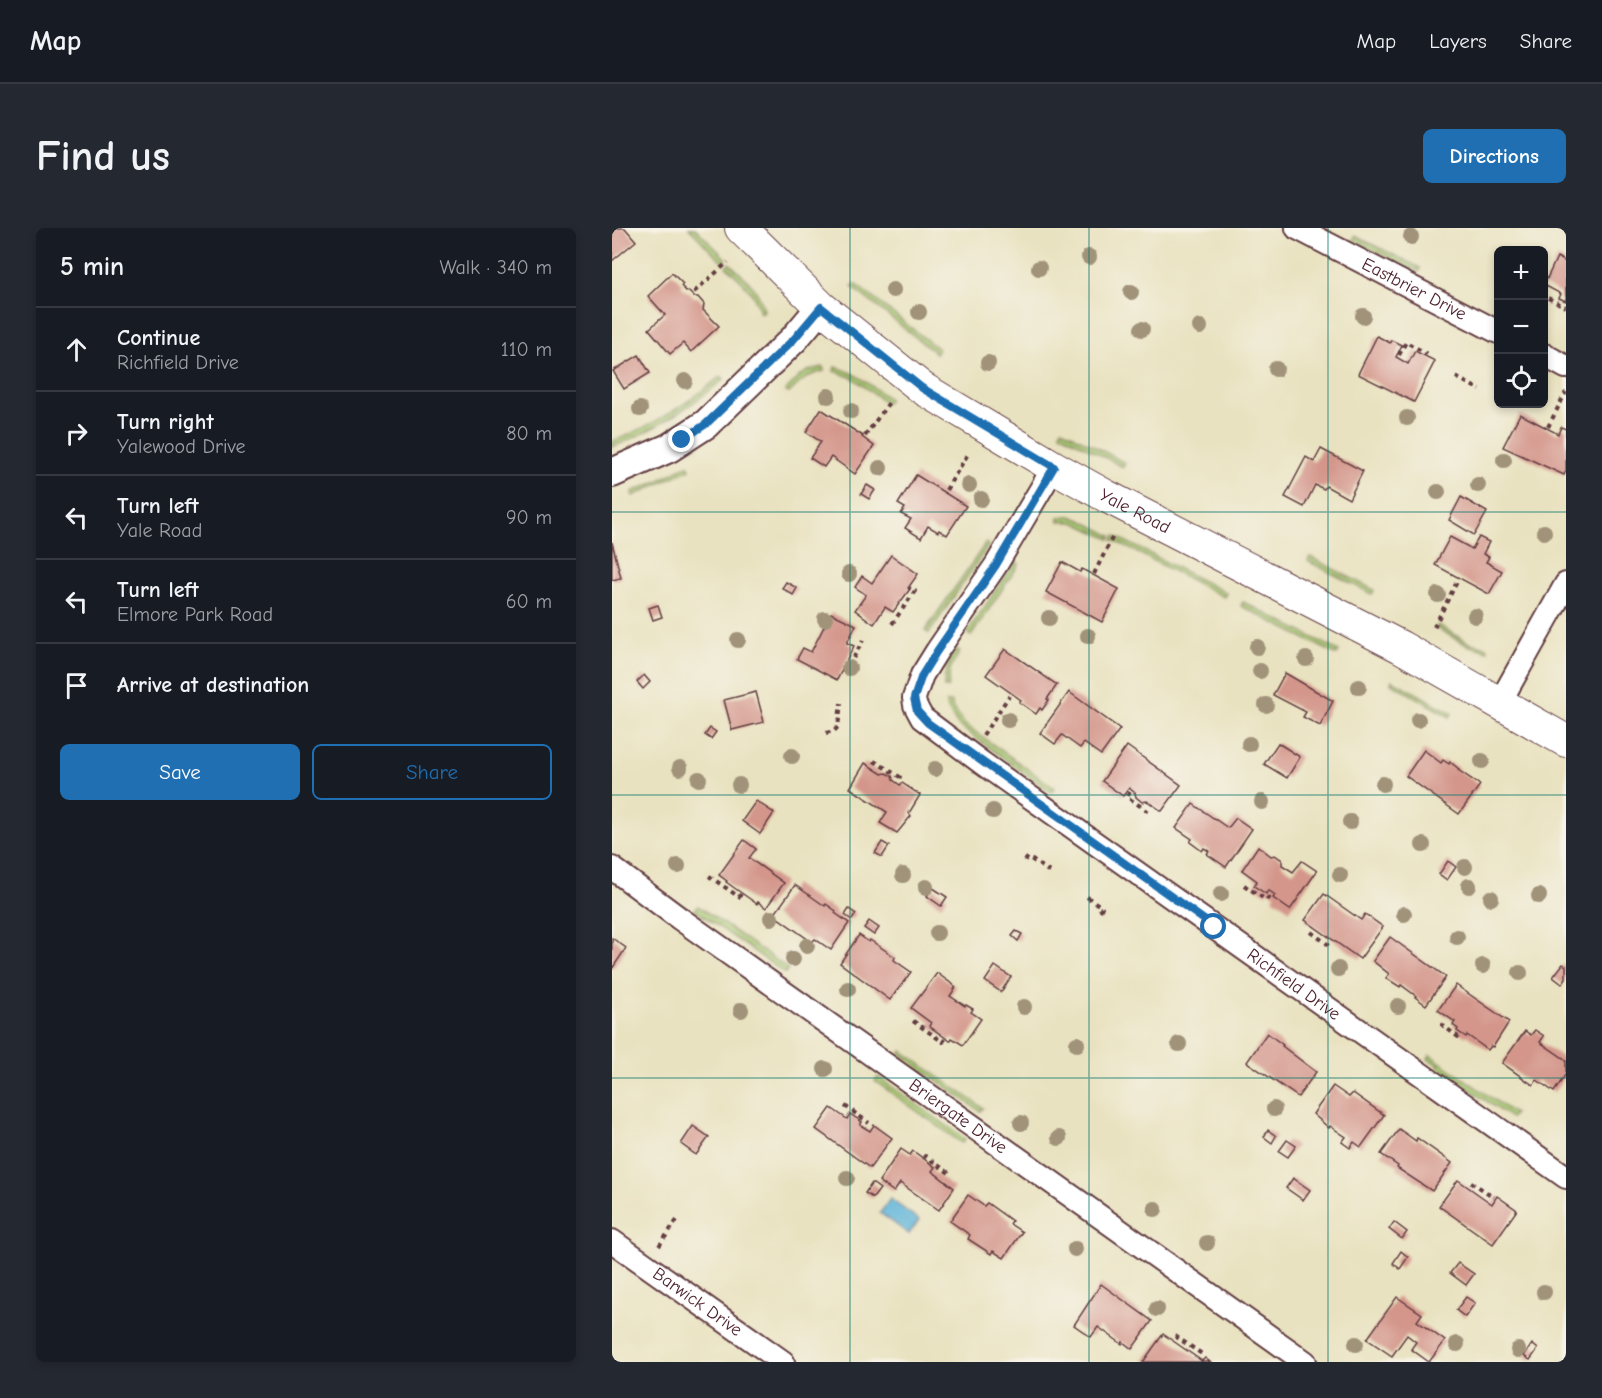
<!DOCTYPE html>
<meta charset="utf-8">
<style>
:root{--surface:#171b24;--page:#242831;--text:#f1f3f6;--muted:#9ea1a6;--line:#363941;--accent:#1f6fb2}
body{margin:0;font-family:"Comic Neue",sans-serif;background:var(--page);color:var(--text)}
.controls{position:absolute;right:18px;top:18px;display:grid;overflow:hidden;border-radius:9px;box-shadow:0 3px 9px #0003}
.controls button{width:54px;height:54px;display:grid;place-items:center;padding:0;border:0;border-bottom:2px solid var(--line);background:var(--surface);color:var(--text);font:30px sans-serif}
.stop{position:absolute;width:18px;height:18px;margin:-14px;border:4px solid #1f6fb2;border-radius:50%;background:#fff}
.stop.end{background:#1f6fb2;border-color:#fff;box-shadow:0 2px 6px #0008}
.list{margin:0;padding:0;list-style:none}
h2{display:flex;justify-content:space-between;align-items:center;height:78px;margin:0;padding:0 24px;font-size:26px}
h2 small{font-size:20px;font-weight:400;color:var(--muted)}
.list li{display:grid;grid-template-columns:39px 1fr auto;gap:18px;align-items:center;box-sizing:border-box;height:84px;padding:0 24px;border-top:2px solid var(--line)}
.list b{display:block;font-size:22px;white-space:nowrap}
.list p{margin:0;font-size:20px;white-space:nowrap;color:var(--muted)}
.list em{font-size:20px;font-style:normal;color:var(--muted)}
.actions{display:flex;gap:12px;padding:18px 24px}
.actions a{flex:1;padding:14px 0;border:2px solid var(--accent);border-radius:9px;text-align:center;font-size:21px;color:var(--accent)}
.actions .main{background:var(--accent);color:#fff}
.icon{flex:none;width:33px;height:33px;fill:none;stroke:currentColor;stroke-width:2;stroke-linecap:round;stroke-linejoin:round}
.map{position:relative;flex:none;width:954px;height:1134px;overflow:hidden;border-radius:9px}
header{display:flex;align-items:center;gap:36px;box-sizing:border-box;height:84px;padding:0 30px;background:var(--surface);border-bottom:2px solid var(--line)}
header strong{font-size:28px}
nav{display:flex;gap:33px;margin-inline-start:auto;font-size:21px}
.intro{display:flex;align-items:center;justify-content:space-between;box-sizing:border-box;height:144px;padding:0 36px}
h1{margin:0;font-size:42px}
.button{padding:15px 27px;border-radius:9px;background:var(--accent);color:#fff;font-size:21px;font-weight:700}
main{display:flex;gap:36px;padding:0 36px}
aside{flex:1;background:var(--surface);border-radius:9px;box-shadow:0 3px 9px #0003}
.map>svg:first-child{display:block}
.green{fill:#a9cc75;stroke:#7a7650;stroke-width:1.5}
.water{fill:#5bb3d8;stroke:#526982;stroke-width:1.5}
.building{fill:#d4968b}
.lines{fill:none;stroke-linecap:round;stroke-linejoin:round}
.minor-casing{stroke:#623c41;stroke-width:26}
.tertiary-casing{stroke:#623c41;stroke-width:32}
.secondary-casing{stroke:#623c41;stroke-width:34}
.path{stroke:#623c41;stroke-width:4;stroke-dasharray:4.5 4.5;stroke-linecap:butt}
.minor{stroke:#fff;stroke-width:22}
.tertiary{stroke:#fff;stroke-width:28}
.secondary{stroke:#fff;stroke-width:32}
.tree{fill:#a1937a}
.route{stroke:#1f6fb2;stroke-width:8}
.grid{fill:none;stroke:#0f766e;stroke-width:1.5;stroke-opacity:0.55}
.labels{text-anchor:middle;stroke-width:5;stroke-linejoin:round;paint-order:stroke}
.street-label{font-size:18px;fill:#4a1f2b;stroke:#f7f3e8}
</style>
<header>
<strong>Map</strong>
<nav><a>Map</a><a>Layers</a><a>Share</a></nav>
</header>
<div class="intro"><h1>Find us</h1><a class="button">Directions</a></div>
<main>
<aside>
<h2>5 min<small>Walk · 340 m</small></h2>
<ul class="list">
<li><svg class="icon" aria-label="ahead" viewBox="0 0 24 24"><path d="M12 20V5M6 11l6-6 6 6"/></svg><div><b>Continue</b><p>Richfield Drive</p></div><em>110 m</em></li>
<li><svg class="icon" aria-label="right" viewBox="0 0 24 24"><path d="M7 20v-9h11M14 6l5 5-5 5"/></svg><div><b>Turn right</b><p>Yalewood Drive</p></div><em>80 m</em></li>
<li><svg class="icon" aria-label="left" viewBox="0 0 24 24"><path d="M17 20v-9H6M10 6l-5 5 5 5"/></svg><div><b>Turn left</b><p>Yale Road</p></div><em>90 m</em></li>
<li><svg class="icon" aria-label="left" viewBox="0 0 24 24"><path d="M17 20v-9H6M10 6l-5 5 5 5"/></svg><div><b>Turn left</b><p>Elmore Park Road</p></div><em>60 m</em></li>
<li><svg class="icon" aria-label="arrive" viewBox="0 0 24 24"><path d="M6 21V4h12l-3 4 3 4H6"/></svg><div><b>Arrive at destination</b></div></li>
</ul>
<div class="actions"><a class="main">Save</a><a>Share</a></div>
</aside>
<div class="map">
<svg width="954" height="1134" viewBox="0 0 954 1134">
<rect width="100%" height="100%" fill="#f7f3e8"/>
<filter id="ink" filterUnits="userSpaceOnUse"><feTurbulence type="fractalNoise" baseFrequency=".0167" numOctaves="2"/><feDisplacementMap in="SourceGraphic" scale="12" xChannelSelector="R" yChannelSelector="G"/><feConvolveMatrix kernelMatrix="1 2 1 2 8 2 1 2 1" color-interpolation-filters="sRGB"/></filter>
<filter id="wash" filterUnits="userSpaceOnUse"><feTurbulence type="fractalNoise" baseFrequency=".008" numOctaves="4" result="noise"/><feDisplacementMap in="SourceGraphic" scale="24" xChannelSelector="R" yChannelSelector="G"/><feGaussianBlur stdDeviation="1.35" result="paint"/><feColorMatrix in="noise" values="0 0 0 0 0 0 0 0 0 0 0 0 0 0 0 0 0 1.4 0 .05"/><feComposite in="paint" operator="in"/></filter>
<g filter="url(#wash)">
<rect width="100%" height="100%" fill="#e9e2c0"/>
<!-- green -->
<g class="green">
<path d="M77 0H83L115 32 111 35Z"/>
<path d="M743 8 808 40 807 44 741 12Z"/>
<path d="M117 35C132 49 148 62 152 83L148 85C144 64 128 52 114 38Z"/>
<path d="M243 56 326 121 324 125 240 59Z"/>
<path d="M211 139 212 143C196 146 188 154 177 165L173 163 188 148 196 143Z"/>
<path d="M223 139C244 144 260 159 277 171L274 175 241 150 222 143Z"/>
<path d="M109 148 112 151C78 179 41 203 0 219V214C40 198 76 176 109 148Z"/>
<path d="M450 201 513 235 511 239 448 205Z"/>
<path d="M76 237 78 241 21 268 20 264 44 254Z"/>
<path d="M458 288 469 292 500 308 498 311 462 294 447 293V289Z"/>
<path d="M503 308 614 365 612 369 501 312Z"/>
<path d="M374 315 377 317 317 405 313 403Z"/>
<path d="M698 329 762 362 760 366 696 333Z"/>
<path d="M403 334 407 336 359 408 355 405Z"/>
<path d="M631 374 727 423 725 427 629 378Z"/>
<path d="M826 397 857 415 875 419 876 423 855 417 824 400Z"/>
<path d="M344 421 348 423 338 441 336 459H332C332 444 336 433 344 421Z"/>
<path d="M780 452 840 485 838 489 779 455Z"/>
<path d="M339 474 341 481 352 496 442 560 439 564 346 497 337 483 334 475Z"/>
<path d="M86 678 176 741 173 745 83 682Z"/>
<path d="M290 823 371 880 368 883 288 826Z"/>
<path d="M818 827 902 886 899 890 826 839 827 837 816 831Z"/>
<path d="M266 849 353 911 350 915 263 853Z"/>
</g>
<!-- water -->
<path class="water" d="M278 971 307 992 297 1006 268 985Z"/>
<g id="blocks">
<!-- building -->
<g class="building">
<path d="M0 0H13L24 13 0 33Z"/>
<path d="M945 29 954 34V73L947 70 949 66 932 57Z"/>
<path d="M60 45 71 56 69 58 75 64 76 63 82 69H86L92 76 91 82 107 98 79 124 71 115 58 126 37 101 53 87 36 68Z"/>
<path d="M765 108 778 115 779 112 790 117 784 129 796 136 803 123 823 133 802 174 746 146Z"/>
<path d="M27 127 38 145 12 161 1 143Z"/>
<path d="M209 181 251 208 250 209 262 218 243 246 219 229 212 239 198 230 209 214 194 204Z"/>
<path d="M908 186 946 206 949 199 954 201V243L952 247 891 219Z"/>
<path d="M709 221 751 243 737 271 714 258 712 261 703 257 692 279 673 269 694 229 702 234Z"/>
<path d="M304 247 354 278 335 307 327 302 326 304 316 298 309 310 293 300 299 291 289 286 293 280 286 276Z"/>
<path d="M255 257 263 262 257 271 249 266Z"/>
<path d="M849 269 875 284 862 307 837 292Z"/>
<path d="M838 309 860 321 867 309 877 314 871 326 877 329 874 334 890 343 877 366 823 337Z"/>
<path d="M0 314 9 350 0 352Z"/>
<path d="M279 327 306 346 296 360 298 361 281 384 273 379 262 396 243 382 254 367 243 359 250 348 260 355Z"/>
<path d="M450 334 468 344 470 341 507 361 490 394 434 364Z"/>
<path d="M174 354 185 360 181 367 170 360Z"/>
<path d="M46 377 50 389 41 392 37 380Z"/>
<path d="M219 385 244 397 235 415 242 418 225 452 185 431 191 420 199 424Z"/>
<path d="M393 421 445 457 435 471 437 472 430 482 428 480 424 486 407 474 409 472 374 447Z"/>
<path d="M673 445 721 473 708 498 691 489 694 484 661 467Z"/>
<path d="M32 447 38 454 31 461 25 454Z"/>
<path d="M144 464 152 494 120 502 112 472Z"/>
<path d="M457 464 508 501 489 527 472 515 468 520 450 507 443 516 428 505Z"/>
<path d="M98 500 104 504 99 511 93 507Z"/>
<path d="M666 515 688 529 675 550 652 536Z"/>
<path d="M515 518 569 557 550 583 535 573 530 574 524 569 523 565 517 560 511 568 490 553Z"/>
<path d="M812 522 829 535 831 532 837 536 838 534 847 541 846 542 868 557 847 586 794 548Z"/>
<path d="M253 535 270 546 274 545 280 548 281 552 288 557 290 555 308 567 297 585 299 588 285 605 268 595 275 584 238 560Z"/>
<path d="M144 573 162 585 148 606 130 593Z"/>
<path d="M581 576 616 600 624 590 640 601 614 639 595 626 597 623 592 620 590 623 578 614 580 611 564 600Z"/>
<path d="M132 612 144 621 137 630 172 655 154 680 146 674 145 676 114 654 115 653 107 647Z"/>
<path d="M270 614 277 618 270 629 263 625Z"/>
<path d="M646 618 659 628 663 627 670 632V637L681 644 690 633 705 643 678 682 661 670 663 667 656 662 654 666 642 658 645 653 630 642Z"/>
<path d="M836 633 844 639 835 652 827 646Z"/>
<path d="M183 657 213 678 214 676 224 683 223 685 237 695 219 722 203 711 200 714 162 687Z"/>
<path d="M321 660 335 669 329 678 315 668Z"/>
<path d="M712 666 749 692 753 686 771 699 748 731 693 692Z"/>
<path d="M237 681 244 686 240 692 233 687Z"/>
<path d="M257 693 267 700 262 707 252 700Z"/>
<path d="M404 703 410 706 406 713 400 708Z"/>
<path d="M247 707 257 714 258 712 283 729 282 732 299 744 278 772 228 735Z"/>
<path d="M778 709 834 749 814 777 803 769 804 768 789 757 788 759 774 750 777 746 761 733Z"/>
<path d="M0 710 14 720 0 741Z"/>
<path d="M951 736 954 738V750L950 756 941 749Z"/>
<path d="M383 738 399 749 389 764 373 753Z"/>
<path d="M325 745 344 759 338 768 353 778 354 777 361 781 359 784 369 791 351 817 340 810 338 813 317 798 319 795 299 780Z"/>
<path d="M844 757 897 794 881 819 879 818 876 822 855 807 854 809 845 803 846 801 841 797 843 794 826 782Z"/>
<path d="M923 802 932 808 928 814 954 832V846L942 864 925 852 921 857 890 835 913 803 919 807Z"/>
<path d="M655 805 671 817 670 818 704 844 686 869 635 834Z"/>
<path d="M721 858 737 869 741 865 772 887 749 919 742 914 738 920 730 914 734 909 718 898 717 900 701 886Z"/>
<path d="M219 880 235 891 238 886 250 894 248 897 258 903 262 897 280 910 258 940 204 901Z"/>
<path d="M81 898 97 909 84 927 69 916Z"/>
<path d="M787 901 804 913 805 910 840 935 820 963 785 940 786 938 769 926Z"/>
<path d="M656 902 664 908 660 915 652 909Z"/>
<path d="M675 912 684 918 676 929 667 923Z"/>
<path d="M289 921 298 927 301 923 323 939 320 943 342 960 327 982 288 955 282 964 267 953Z"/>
<path d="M681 950 698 962 691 972 674 960Z"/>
<path d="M846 952 880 976 885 968 905 982 881 1016 827 978Z"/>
<path d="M260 955 268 961 261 970 253 965Z"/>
<path d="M356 967 372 978 375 975 400 993 398 996 410 1004 392 1030 381 1023 379 1026 356 1011 358 1007 338 993Z"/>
<path d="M782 994 795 1004 790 1011 777 1001Z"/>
<path d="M789 1023 796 1029 788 1041 781 1035Z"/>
<path d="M846 1035 862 1046 854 1057 838 1045Z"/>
<path d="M489 1056 540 1093 520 1121 511 1114 510 1116 486 1099 479 1109 462 1097Z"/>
<path d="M785 1069 810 1086 805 1093 833 1113 817 1134 799 1121 804 1114 795 1107 780 1128 755 1111Z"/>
<path d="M854 1069 863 1075 853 1089 844 1082Z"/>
<path d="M551 1106 590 1133 593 1130 598 1134H531Z"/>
<path d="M920 1116 926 1121 918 1132 912 1128Z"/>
</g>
</g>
</g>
<g filter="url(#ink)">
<use href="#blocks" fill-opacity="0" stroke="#623c41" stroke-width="1.5"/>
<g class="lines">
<defs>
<g id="minor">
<path id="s1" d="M685 0 886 104"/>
<path d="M932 127 954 139"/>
<path id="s2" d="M442 239 384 337 325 423 310 447 302 470 303 477 310 490 370 535 954 949"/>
<path d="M888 474 954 356"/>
<path id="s3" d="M0 640 67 690 693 1134"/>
<path id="s4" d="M0 1013 171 1134"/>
</g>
<path id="tertiary" d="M0 245 57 220 94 196 182 111 209 79"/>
<g id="secondary">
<path id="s5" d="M129 0 209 79 310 160 442 239 494 268 789 419 954 513"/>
</g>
</defs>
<!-- minor casing -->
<use href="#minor" class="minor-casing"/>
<!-- tertiary casing -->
<use href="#tertiary" class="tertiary-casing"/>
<!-- secondary casing -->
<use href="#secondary" class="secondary-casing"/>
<!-- path -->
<g class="path">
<path d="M82 64 116 34"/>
<path d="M936 70 954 79"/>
<path d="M787 127 794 114 815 126"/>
<path d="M844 149 868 162"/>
<path d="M936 199 954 164"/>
<path d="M253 208 278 173"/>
<path d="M334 262 356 226"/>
<path d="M482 346 501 308"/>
<path d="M280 396 303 363 297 360"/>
<path d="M822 399 846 352"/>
<path d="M237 438 251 412"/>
<path d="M214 505 222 503 226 499 229 475"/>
<path d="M371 507 397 468"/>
<path d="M262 533 288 549 285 553"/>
<path d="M518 564 515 569 537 584"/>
<path d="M413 633 416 629 439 645"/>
<path d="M97 648 127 669 129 666"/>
<path d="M632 657 654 672 658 668"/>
<path d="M475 669 490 679 488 683"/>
<path d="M699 704 717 717"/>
<path d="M301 793 331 814 333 811"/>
<path d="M829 796 846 809 848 807"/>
<path d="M233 878 257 895"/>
<path d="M312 930 313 928 340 947"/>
<path d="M859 954 882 969"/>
<path d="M47 1018 65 992"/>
<path d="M563 1108 590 1126"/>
</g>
<!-- minor -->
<use href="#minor" class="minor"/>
<!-- tertiary -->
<use href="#tertiary" class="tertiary"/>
<!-- secondary -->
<use href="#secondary" class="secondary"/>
</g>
<!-- trees -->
<g class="tree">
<circle cx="799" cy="9" r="8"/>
<circle cx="477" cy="29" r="8"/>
<circle cx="427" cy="40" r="8"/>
<circle cx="281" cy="62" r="8"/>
<circle cx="519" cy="64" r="8"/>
<circle cx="307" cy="84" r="8"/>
<circle cx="751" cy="88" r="8"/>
<circle cx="588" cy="99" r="8"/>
<circle cx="530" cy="101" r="8"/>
<circle cx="376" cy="135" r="8"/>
<circle cx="664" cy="141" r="8"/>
<circle cx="73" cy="153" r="8"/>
<circle cx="216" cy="168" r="8"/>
<circle cx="28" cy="181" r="8"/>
<circle cx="239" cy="183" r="8"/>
<circle cx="795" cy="190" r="8"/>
<circle cx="892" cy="232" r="8"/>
<circle cx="268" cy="240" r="8"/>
<circle cx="357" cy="257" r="8"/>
<circle cx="866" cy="257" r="8"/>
<circle cx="826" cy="264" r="8"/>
<circle cx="369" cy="271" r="8"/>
<circle cx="932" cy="304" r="8"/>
<circle cx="237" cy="346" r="8"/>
<circle cx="826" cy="367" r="8"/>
<circle cx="863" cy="388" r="8"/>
<circle cx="437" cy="390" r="8"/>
<circle cx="213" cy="391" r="8"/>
<circle cx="476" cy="408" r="8"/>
<circle cx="126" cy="412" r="8"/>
<circle cx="645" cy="419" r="8"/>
<circle cx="694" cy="431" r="8"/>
<circle cx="237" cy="440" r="8"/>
<circle cx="648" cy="443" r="8"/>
<circle cx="747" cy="459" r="8"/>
<circle cx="654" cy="477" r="8"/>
<circle cx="396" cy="492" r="8"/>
<circle cx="806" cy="492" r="8"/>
<circle cx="637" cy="516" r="8"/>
<circle cx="180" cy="528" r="8"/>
<circle cx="870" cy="533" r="8"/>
<circle cx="68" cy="540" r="8"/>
<circle cx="323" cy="541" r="8"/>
<circle cx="87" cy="551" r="8"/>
<circle cx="771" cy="556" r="8"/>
<circle cx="127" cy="557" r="8"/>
<circle cx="650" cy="574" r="8"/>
<circle cx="381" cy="583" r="8"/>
<circle cx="738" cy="594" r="8"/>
<circle cx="811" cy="617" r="8"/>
<circle cx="66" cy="638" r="8"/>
<circle cx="853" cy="639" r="8"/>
<circle cx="291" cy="647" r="8"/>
<circle cx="728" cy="647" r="8"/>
<circle cx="857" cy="658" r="8"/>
<circle cx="314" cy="659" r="8"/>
<circle cx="609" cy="666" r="8"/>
<circle cx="927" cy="668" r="8"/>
<circle cx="879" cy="670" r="8"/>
<circle cx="792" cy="686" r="8"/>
<circle cx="159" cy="690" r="8"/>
<circle cx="325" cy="705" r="8"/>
<circle cx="845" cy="709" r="8"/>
<circle cx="195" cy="718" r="8"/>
<circle cx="181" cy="731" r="8"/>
<circle cx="871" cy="738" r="8"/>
<circle cx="726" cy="741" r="8"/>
<circle cx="908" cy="745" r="8"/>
<circle cx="236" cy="761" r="8"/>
<circle cx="786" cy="778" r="8"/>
<circle cx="412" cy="779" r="8"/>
<circle cx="129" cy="782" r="8"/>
<circle cx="465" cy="816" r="8"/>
<circle cx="567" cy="816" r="8"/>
<circle cx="213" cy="841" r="8"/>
<circle cx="662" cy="881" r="8"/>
<circle cx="409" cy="895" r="8"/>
<circle cx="447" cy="910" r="8"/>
<circle cx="235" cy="950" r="8"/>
<circle cx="543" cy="981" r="8"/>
<circle cx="595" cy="1015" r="8"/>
<circle cx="463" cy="1021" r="8"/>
<circle cx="932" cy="1064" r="8"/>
<circle cx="545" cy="1081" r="8"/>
<circle cx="744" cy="1116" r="8"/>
<circle cx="845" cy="1116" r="8"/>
<circle cx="906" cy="1122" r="8"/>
</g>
</g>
<g class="lines" filter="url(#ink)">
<!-- route -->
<path class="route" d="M70 212 94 196 182 111 209 79 310 160 442 239 384 337 325 423 310 447 302 470 305 483 316 495 602 699"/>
</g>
<!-- grid -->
<path class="grid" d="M238 0V1134M477 0V1134M716 0V1134M0 284H954M0 567H954M0 850H954"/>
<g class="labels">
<!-- street labels -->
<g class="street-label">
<text dy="6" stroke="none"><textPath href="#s1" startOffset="132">Eastbrier Drive</textPath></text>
<text dy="6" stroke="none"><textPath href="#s5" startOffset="488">Yale Road</textPath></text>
<text dy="6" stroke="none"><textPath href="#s2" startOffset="750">Richfield Drive</textPath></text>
<text dy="6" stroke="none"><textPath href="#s3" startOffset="426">Briergate Drive</textPath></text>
<text dy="6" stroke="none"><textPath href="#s4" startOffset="105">Barwick Drive</textPath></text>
</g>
</g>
</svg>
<div class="controls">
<button>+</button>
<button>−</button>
<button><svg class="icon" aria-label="locate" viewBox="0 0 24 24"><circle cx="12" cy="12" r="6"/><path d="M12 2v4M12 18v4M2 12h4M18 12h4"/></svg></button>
</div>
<div class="stop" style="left:602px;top:699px"></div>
<div class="stop end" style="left:70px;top:212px"></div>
</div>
</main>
